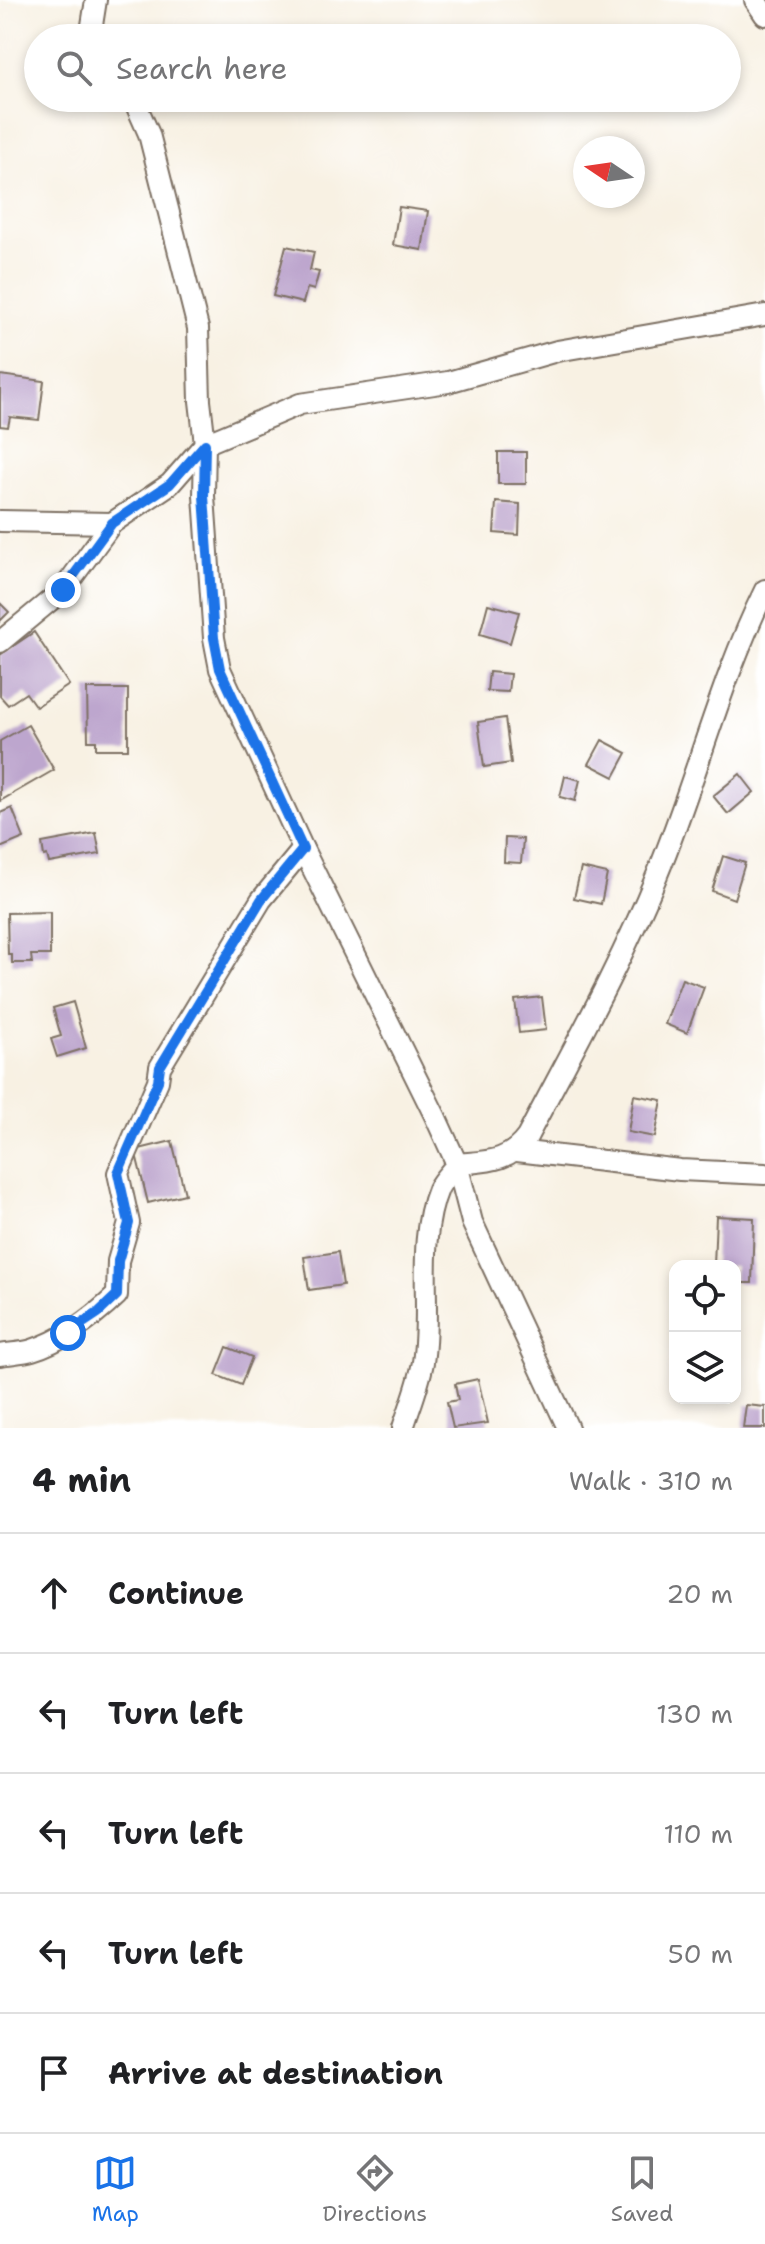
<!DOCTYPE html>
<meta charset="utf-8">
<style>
:root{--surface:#fff;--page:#f2f2f2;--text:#202124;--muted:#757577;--line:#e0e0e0;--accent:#1a73e8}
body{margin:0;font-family:"Shantell Sans",sans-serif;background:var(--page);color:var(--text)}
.controls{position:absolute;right:24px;bottom:24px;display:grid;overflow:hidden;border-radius:16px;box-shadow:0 4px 12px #0003}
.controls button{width:72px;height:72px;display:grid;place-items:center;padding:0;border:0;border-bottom:2px solid var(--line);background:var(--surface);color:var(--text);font:40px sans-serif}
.compass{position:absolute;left:573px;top:136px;width:72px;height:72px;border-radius:50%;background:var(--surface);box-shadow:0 4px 12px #0003;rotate:283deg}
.stop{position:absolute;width:24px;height:24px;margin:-18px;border:6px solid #1a73e8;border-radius:50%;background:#fff}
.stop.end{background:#1a73e8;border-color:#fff;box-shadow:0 2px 8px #0008}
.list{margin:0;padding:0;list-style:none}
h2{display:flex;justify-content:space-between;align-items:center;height:104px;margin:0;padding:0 32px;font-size:34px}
h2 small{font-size:26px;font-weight:400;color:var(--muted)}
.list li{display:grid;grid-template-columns:52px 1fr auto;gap:24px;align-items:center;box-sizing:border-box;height:120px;padding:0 32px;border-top:2px solid var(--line)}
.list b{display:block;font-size:30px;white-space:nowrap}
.list em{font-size:26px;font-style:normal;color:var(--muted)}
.icon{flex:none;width:44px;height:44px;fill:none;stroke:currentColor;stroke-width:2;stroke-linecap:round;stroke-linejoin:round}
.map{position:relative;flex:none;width:765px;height:1428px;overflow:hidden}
.search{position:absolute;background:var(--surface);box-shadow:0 4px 12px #0003;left:24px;right:24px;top:24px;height:88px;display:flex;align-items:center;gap:20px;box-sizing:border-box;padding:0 28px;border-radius:44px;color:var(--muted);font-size:30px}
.sheet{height:704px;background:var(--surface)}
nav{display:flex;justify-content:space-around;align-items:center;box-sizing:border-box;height:112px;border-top:2px solid var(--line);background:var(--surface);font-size:22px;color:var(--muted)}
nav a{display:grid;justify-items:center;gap:4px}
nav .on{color:var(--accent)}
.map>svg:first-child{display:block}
.building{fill:#bda6ce}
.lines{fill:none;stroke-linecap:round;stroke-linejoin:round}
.street-casing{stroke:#7d7063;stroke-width:24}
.street{stroke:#fff;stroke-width:20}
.route{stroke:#1a73e8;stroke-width:10}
</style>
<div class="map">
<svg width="765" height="1428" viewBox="0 0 765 1428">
<rect width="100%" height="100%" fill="#fff"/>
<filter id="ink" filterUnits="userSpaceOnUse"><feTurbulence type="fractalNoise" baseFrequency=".0125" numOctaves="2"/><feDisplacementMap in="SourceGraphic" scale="16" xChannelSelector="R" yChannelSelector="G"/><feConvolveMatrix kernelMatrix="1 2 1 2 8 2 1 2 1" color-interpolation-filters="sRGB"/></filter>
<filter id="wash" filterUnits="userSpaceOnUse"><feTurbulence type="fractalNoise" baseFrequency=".006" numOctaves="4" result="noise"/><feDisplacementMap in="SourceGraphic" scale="32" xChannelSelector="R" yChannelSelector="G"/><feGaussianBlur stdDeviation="1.8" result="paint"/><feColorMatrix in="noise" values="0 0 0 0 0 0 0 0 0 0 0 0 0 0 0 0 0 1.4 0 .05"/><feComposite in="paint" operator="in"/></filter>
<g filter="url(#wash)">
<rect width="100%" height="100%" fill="#f8f1e3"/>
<g id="blocks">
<!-- building -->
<g class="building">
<path d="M399 207 428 211 422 250 393 245Z"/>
<path d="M286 246 314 252 310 270 319 272 314 290 307 288 303 303 273 296Z"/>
<path d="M0 375 44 381 39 420 10 417 8 427 0 426Z"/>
<rect x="498" y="452" width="28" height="32"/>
<path d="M496 502 520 504 519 535 494 533Z"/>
<path d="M0 603 9 612 0 621Z"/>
<path d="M488 604 519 612 510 643 480 634Z"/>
<path d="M34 632 69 685 36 707 26 693 8 705 0 696V655Z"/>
<path d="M489 672 510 674 508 692 487 691Z"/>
<path d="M87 689H128V749H96V741H88Z"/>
<path d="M505 718 511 763 484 767 478 722Z"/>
<path d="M28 725 54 770 0 801V741Z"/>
<path d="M602 740 627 753 614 777 589 764Z"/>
<path d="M740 774 754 792 728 814 713 796Z"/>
<path d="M565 776 580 780 575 801 560 797Z"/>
<path d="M12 808 24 838 0 848V813Z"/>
<path d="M96 833 100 854 49 863 47 855 44 856 42 843Z"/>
<path d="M505 838 523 839 521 863 504 862Z"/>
<path d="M723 856 745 863 734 899 712 891Z"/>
<path d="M581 868 607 874 601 904 574 898Z"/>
<path d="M50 912V955H31L32 963H12V955H8L7 913Z"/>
<path d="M682 979 704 987 687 1033 665 1024Z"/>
<path d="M542 997 546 1030 519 1033 515 1000Z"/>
<path d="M73 1002 86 1048 57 1057 51 1039 61 1036 53 1008Z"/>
<path d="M634 1095 662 1100 655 1137 628 1132Z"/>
<path d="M172 1141 185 1194 148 1203 135 1150Z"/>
<path d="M716 1216 754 1218 752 1283H735V1266H714Z"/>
<path d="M338 1252 343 1285 309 1290 304 1257Z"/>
<path d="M227 1347 252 1357 241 1385 216 1375Z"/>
<path d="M478 1379 488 1423 453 1428 447 1402 458 1400 455 1384Z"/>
<path d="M746 1405 765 1407V1428H743Z"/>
</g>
</g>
</g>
<g filter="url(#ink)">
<use href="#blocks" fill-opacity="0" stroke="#7d7063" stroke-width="2"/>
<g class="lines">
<defs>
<g id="street">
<path d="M755 0 765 15"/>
<path d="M90 38 96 0"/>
<path d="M133 98 149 134 198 328 200 401 205 444 204 496 214 638 220 669 303 849 435 1116 457 1164 472 1222 568 1428"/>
<path d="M0 521 112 523"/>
<path d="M0 642 63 590 112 523 170 484 205 444 300 404 448 382 557 351 765 315"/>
<path d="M517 1151 680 1170 765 1174"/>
<path d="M0 1355C10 1353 22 1353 32 1350 64 1340 93 1318 117 1295L118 1261 129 1223 118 1173 158 1081 160 1067 261 900 303 849"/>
<path d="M403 1428C410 1406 419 1385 423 1362 432 1306 416 1243 438 1189 442 1180 451 1172 457 1164 486 1161 508 1163 527 1137 572 1051 620 966 657 875 696 781 720 681 765 590"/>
</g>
</defs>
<!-- street casing -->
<use href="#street" class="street-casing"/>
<!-- street -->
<use href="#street" class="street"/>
</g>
</g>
<g class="lines" filter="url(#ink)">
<!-- route -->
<path class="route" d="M63 590 112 523 170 484 205 444 204 496 214 638 220 669 303 849 261 900 160 1067 158 1081 118 1173 129 1223 118 1261 117 1295 98 1313 68 1333"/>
</g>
</svg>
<div class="controls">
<button><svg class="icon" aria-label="locate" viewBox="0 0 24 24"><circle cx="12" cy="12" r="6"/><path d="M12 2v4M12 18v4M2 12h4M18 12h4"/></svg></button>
<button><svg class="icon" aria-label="layers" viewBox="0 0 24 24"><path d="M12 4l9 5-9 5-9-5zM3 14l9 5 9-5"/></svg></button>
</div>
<svg class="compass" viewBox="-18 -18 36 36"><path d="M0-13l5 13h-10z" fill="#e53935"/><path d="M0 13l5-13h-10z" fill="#757577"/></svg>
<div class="stop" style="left:68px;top:1333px"></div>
<div class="stop end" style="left:63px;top:590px"></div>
<div class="search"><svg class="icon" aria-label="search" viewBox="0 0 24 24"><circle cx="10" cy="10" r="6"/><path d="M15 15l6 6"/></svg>Search here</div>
</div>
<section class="sheet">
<h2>4 min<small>Walk · 310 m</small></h2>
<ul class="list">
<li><svg class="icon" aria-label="ahead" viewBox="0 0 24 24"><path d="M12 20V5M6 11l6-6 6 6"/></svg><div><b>Continue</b></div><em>20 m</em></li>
<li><svg class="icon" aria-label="left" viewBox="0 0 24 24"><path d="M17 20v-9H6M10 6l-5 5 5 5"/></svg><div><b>Turn left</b></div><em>130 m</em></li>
<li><svg class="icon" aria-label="left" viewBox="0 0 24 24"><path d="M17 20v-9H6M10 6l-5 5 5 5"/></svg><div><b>Turn left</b></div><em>110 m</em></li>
<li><svg class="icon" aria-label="left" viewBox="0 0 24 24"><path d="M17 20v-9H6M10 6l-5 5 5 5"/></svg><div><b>Turn left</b></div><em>50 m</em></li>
<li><svg class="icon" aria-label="arrive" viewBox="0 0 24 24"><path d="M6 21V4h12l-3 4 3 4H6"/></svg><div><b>Arrive at destination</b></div></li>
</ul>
</section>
<nav>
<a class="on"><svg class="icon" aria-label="map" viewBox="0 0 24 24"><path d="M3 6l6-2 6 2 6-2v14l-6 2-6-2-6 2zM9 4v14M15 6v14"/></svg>Map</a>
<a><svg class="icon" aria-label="directions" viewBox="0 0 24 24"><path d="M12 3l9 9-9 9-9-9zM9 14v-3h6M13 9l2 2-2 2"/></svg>Directions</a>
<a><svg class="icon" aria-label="saved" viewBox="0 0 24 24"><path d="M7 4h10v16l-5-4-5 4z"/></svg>Saved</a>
</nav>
